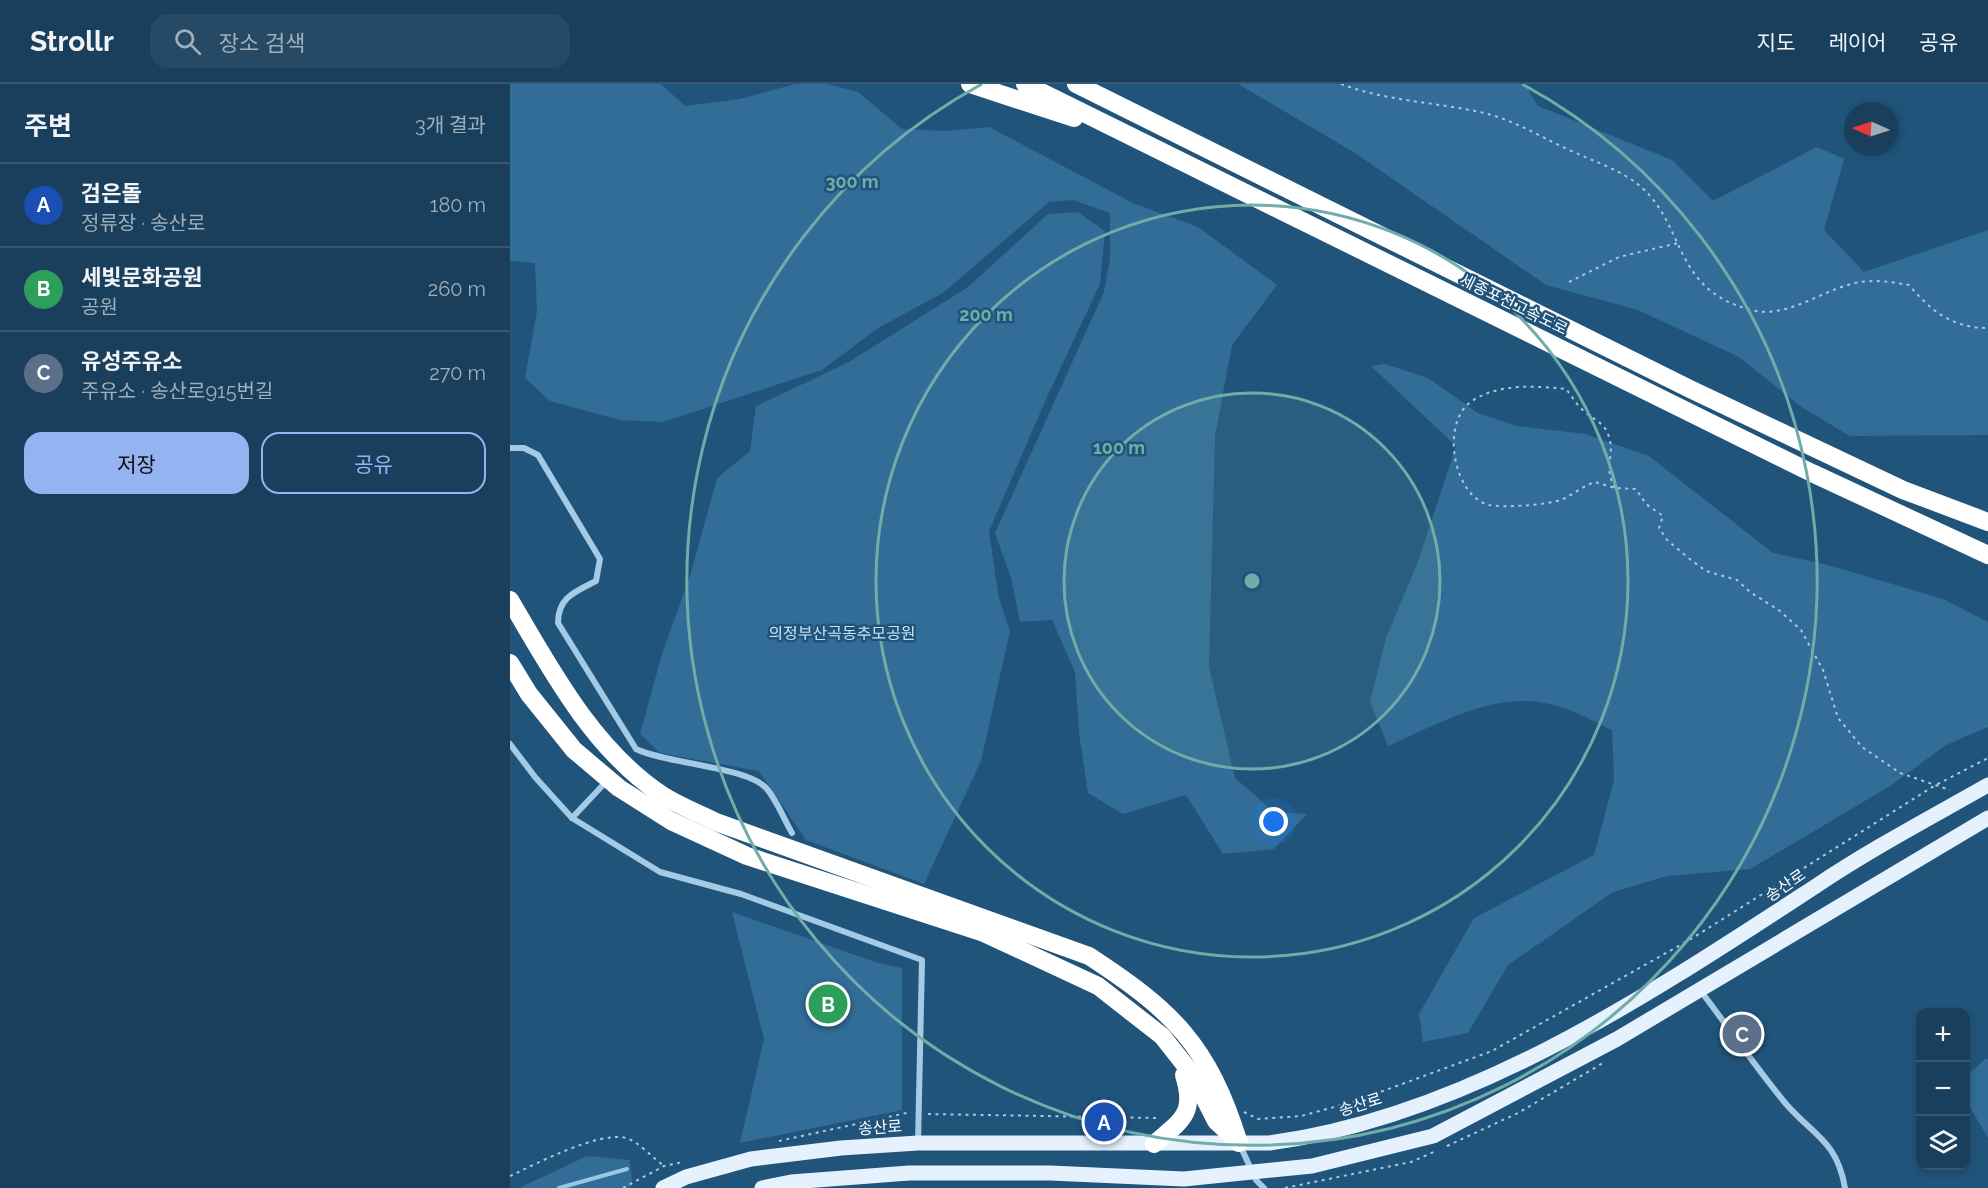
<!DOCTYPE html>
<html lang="ko">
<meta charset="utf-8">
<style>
:root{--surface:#193f5c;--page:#264a65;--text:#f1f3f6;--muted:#9fafbb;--line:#375872;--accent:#95b2f1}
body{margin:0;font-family:Raleway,"Noto Sans KR",sans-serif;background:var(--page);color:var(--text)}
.controls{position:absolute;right:18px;bottom:18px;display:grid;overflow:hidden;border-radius:12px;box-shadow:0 3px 9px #0003}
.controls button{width:54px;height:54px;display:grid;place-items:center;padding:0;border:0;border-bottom:2px solid var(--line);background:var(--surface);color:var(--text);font:30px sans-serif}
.compass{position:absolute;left:1334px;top:18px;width:54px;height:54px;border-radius:50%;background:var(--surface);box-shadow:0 3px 9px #0003;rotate:273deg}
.you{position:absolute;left:764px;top:738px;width:21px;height:21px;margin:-15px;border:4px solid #fff;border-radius:50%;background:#1a73e8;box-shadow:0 0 0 9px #1a73e833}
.badge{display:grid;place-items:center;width:39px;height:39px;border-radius:50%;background:var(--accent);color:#fff;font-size:20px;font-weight:700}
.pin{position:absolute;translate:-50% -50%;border:3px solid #fff;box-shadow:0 2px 6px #0006}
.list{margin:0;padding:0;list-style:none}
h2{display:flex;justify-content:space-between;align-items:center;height:78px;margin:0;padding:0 24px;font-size:26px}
h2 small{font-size:20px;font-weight:400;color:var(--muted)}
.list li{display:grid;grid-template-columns:39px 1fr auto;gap:18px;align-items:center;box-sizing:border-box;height:84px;padding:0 24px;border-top:2px solid var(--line)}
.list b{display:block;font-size:22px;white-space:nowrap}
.list p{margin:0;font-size:20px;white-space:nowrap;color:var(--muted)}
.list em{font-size:20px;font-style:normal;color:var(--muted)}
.actions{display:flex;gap:12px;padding:18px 24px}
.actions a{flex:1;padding:14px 0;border:2px solid var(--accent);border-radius:18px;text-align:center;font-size:21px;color:var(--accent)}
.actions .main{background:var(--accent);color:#111}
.icon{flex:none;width:33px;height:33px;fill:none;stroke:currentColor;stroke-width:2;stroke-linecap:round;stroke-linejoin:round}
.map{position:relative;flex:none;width:1478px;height:1104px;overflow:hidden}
header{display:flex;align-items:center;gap:36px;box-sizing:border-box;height:84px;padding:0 30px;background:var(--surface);border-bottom:2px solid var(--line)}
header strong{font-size:28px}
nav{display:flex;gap:33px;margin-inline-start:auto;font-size:21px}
.search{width:420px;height:54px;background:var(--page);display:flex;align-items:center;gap:15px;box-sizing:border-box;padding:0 21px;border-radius:18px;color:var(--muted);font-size:22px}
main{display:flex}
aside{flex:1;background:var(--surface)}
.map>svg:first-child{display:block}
.green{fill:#316d97}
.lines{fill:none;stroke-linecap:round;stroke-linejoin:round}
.stream{stroke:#97c7e7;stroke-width:4}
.path{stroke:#a4cae6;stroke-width:2;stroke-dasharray:3 4.5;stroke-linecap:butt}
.minor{stroke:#a4cae6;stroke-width:6}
.primary{stroke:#e5f1fd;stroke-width:15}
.motorway{stroke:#fff;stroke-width:18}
.ring{fill:none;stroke:#6fada8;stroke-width:3}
.labels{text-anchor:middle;stroke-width:5;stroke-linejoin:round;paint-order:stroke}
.street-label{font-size:16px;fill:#fff;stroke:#21547b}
.park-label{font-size:16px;fill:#c7e2f5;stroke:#21547b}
.centre{fill:#6fada8;stroke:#21547b;stroke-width:3}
.ring-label{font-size:18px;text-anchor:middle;font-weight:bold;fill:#6fada8;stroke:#21547b;stroke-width:5;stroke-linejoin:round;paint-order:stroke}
</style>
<header>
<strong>Strollr</strong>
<div class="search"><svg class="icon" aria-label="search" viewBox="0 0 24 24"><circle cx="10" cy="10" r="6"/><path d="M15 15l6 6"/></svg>장소 검색</div>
<nav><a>지도</a><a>레이어</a><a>공유</a></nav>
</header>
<main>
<aside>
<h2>주변<small>3개 결과</small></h2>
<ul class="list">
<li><span class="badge" style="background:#1a4fb4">A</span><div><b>검은돌</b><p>정류장 · 송산로</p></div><em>180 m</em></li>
<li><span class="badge" style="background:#2e9e5b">B</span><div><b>세빛문화공원</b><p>공원</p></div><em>260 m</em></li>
<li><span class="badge" style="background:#5c6f8a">C</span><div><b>유성주유소</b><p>주유소 · 송산로915번길</p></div><em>270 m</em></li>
</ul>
<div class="actions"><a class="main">저장</a><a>공유</a></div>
</aside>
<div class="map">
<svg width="1478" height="1104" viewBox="0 0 1478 1104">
<rect width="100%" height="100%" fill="#21547b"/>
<!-- green -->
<g class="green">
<path d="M0 0H151L175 22 230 15 285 0H317L348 8 392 45 437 47 479 43 623 119 688 143 767 201 722 261 705 352 699 583 725 694 764 728 797 730 764 765 713 770 676 711 613 730 578 709 569 649 565 588 542 536 510 538 501 494 485 449 594 208 600 175V129L563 116 539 118 433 209 368 244 312 286 153 338 110 336 40 317 15 294 27 227 25 179 0 177Z"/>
<path d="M728 0H1015L1028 22 1162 76 1203 117 1307 63 1334 75 1314 146 1354 188 1478 146V351L1340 352 1290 322 1229 273 1128 226 1036 201 845 69Z"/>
<path d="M568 128 595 147 590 200 537 313 479 447 489 515 500 547 471 677 414 800 296 756 249 687 150 669 130 650 152 570 180 492 207 394 240 367 246 322 339 278 458 203 538 130Z"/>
<path d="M875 280 918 294 968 329 1007 342 1075 350 1139 372 1263 469 1318 481 1433 515 1478 538V643L1436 661 1380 702 1240 785 1157 792 1103 808 998 881 958 949 913 958 909 930 964 834 1084 771 1104 696 1102 646C1085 638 1066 627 1047 622 988 604 930 640 878 662L860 618 876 554 909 475 946 362 861 282Z"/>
<path d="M222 828 368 879 392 884V1026L230 1059 254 955Z"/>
<path d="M1475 975H1478V1054L1458 1020 1460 989Z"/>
<path d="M77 1072 120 1076 122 1099 119 1104H9Z"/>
</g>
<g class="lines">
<!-- stream -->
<path class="stream" d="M49 1104 117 1085"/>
<!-- path -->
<g class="path">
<path d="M831 0C876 17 924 18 970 28 1002 35 1027 51 1057 65 1078 75 1100 82 1119 94 1179 132 1156 204 1241 226 1277 235 1310 207 1345 199 1363 195 1381 198 1399 201 1421 227 1442 244 1478 244"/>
<path d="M1059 198 1109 173 1168 159"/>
<path d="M1105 404C1093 383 1105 373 1099 353 1095 338 1083 336 1074 327 1067 322 1062 312 1056 305 1026 302 989 299 962 317 930 338 943 412 979 421 994 424 1039 421 1053 415 1064 410 1073 402 1085 398L1105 404 1126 405 1136 420 1153 432 1149 444 1157 456 1181 476 1196 487 1227 496 1240 508 1270 527 1291 546 1313 586 1328 634 1352 663 1390 689 1440 706"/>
<path d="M734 1028 748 1035 791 1032 843 1018 982 967 1181 855 1424 702 1478 674"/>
<path d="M418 1030 649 1034"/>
<path d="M269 1057 401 1028"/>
<path d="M937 1062 1008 1029 1093 979"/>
<path d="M0 1092C26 1080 88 1047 116 1054 128 1057 144 1075 154 1082"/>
<path d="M113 1104 154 1082 173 1078"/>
<path d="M775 1104 901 1078 926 1067"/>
</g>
<!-- minor -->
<g class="minor">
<path d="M0 364H14L28 371 90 475 86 497C65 508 48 513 48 539L126 665C157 680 239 683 257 705 267 717 274 735 282 749"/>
<path d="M0 660 25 693 62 734 150 788 231 810 412 876 408 1059"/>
<path d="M62 734 93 701"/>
<path d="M1190 906C1219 944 1246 984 1276 1020 1304 1052 1327 1057 1335 1104"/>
<path d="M729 1059 746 1096 754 1104"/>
</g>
<!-- primary -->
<g class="primary">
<path d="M153 1104 176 1093 241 1075 331 1064 408 1059H759C957 1033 1142 909 1306 802 1361 765 1420 734 1478 701"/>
<path d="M252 1104 281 1098 399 1089H540L674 1095 802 1082 923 1052 1107 955 1478 734"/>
</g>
<!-- motorway -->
<g class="motorway">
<path d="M460 0 564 34"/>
<path d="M515 0 1302 389 1478 471"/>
<path d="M566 0 1180 305 1393 406 1478 438"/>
<path d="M0 516C41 586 83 665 152 711 169 722 188 729 206 738L579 872C663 927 698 960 729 1059"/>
<path d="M0 579 19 610 64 666 109 704 161 737 237 772 474 849 588 902 652 952 682 990 706 1037 729 1058"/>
<path d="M644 1060C672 1036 686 1030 674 991"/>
</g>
</g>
<!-- distance rings -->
<circle cx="742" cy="497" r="188" fill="#6fada8" fill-opacity=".12"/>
<g class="ring">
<circle cx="742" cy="497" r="188"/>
<circle cx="742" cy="497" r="376"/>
<path d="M1012 0A565 565 0 1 1 472 0"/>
</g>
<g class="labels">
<!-- street labels -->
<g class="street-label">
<text transform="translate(1004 220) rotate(26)" y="6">세종포천고속도로</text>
<text transform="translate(1275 801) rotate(-34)" y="6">송산로</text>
<text transform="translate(850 1020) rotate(-17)" y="6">송산로</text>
<text transform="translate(370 1043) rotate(-4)" y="6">송산로</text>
</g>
<!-- park labels -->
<g class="park-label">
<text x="332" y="555">의정부산곡동추모공원</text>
</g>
</g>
<circle cx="742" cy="497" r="9" class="centre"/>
<g class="ring-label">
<text x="342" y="104">300 m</text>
<text x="476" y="237">200 m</text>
<text x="609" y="370">100 m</text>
</g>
</svg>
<div class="controls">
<button>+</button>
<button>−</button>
<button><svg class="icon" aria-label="layers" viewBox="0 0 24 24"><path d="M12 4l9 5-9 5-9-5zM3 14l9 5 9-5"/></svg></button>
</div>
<svg class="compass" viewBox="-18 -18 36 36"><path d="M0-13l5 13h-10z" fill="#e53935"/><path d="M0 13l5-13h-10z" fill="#9fafbb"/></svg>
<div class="you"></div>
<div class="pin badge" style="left:594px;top:1038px;background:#1a4fb4">A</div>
<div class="pin badge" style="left:318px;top:920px;background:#2e9e5b">B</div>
<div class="pin badge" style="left:1232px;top:950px;background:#5c6f8a">C</div>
</div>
</main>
